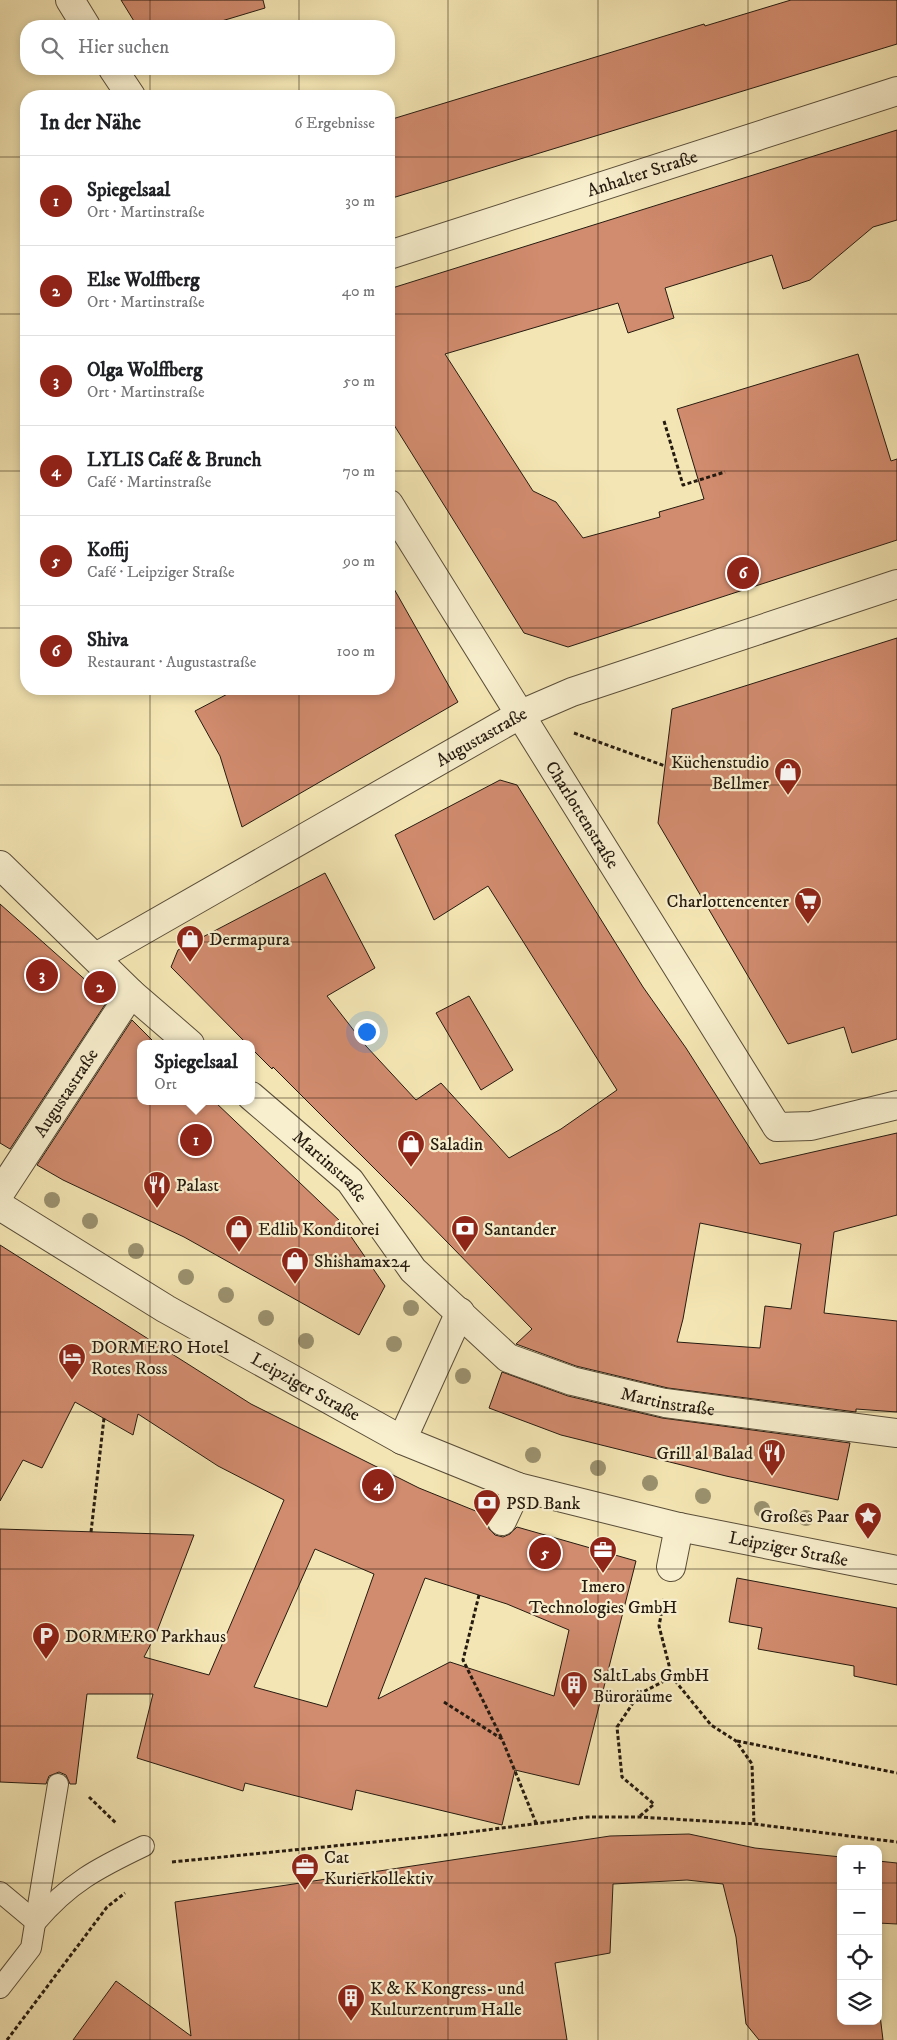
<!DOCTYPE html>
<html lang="de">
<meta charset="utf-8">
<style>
:root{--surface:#fff;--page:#f2f2f2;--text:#202124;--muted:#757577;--line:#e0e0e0;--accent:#8f2418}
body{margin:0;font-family:"IM FELL DW Pica",serif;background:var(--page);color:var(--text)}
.controls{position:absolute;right:15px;bottom:15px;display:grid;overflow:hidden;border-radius:10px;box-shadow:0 2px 8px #0003}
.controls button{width:45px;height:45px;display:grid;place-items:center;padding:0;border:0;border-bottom:1px solid var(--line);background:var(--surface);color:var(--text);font:25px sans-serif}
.you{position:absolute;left:366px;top:1031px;width:18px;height:18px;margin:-12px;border:4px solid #fff;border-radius:50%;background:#1a73e8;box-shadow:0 0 0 8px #1a73e833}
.badge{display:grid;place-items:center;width:32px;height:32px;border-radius:50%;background:var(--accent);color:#fff;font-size:16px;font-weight:700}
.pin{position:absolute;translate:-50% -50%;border:2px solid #fff;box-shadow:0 1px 5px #0006}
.popup{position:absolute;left:137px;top:1040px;width:118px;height:65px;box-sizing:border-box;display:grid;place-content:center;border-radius:10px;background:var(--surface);filter:drop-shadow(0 1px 4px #0005);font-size:16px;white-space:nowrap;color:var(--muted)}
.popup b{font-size:19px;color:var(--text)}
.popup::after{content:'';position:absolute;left:50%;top:100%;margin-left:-10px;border:10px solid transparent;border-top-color:var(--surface)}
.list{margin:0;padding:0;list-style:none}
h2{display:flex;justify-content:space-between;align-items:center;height:65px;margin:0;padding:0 20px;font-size:21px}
h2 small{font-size:16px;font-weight:400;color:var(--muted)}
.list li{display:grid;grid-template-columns:32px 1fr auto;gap:15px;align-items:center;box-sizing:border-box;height:90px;padding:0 20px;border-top:1px solid var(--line)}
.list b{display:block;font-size:19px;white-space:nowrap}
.list p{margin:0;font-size:16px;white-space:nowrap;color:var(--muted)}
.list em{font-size:16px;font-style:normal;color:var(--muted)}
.icon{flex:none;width:28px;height:28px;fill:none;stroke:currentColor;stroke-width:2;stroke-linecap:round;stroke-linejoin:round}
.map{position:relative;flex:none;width:897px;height:2040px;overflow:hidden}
.search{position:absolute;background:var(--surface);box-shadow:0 2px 8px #0003;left:20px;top:20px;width:375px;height:55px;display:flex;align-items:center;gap:12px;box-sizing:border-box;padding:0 18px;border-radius:20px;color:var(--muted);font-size:19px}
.panel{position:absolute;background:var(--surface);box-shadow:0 2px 8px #0003;left:20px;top:90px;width:375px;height:605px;border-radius:20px}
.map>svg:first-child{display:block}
.building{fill:#d18b6e;stroke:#261b10;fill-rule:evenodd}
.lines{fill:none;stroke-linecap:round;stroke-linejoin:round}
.lane-casing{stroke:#5a4e39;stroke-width:22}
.street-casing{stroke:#5a4e39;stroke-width:30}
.path{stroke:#261b10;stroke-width:3;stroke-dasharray:4 2.5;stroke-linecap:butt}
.lane{stroke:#f8efce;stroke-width:20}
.street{stroke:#f8efce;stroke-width:28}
.tree{fill:#9b926f}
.grid{fill:none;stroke:#261b10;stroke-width:1;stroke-opacity:0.55}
.labels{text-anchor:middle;stroke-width:4.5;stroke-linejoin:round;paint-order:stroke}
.street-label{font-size:18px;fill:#261b10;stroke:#f8efce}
.poi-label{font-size:18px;fill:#261b10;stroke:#f8efce;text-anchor:start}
</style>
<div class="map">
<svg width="897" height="2040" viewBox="0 0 897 2040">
<rect width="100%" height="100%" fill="#f4e6b4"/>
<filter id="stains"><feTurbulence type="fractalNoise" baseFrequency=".004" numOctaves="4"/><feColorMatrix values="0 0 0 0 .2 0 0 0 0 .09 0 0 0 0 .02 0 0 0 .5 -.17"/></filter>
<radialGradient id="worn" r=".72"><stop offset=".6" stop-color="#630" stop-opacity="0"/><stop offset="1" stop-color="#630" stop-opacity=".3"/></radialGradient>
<!-- building -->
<g class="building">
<path d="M121 0H263L265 8 205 26H137Z"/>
<path d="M791 0H897V44L389 199V120L704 24 705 26Z"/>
<path d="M897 130V220L873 227 810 280 783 289 772 255 665 288 674 318 628 333 618 303 445 354 533 491 556 502 583 538 660 517 659 512 704 499 677 409 858 354 891 461 897 459V540L568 647 524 633 389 417V289Z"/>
<path d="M389 580 458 702 242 827 220 756 195 711 237 689H389Z"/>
<path d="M897 638V1039L852 1053 844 1027 788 1044 658 823 672 709Z"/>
<path d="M500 780 517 785 643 987 686 1048 760 1164 897 1133V1215L834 1232 824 1313 897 1321V1412L856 1409V1412L668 1388 576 1366 516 1344 532 1329 409 1203 273 1067 272 1069 251 1048V1044H247L171 967 178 950 325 873 375 968 327 996 366 1046 416 1100 441 1083 509 1158 561 1129 617 1090 488 886 434 920 395 835ZM700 1223 801 1244 791 1309 765 1306 760 1348 677 1342 683 1319Z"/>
<path d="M0 904 108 1000 10 1149 0 1143Z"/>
<path d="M469 996 513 1070 481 1090 436 1013Z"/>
<path d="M132 1020 156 1044H141V1101H214L341 1222 385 1286 359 1335 184 1237 63 1180 37 1165Z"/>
<path d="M0 1245 251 1404 419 1488 488 1516 489 1529 495 1535 503 1537 510 1534 517 1527 636 1561 579 1785 515 1770 502 1825 356 1790 352 1810 245 1783 243 1791 137 1758 153 1694H87L76 1784H70L66 1775 59 1772 49 1776 46 1784 0 1782V1529L194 1535 156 1634 144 1657 209 1675 284 1500 218 1466 138 1414 133 1435 75 1402 42 1468 23 1460 0 1501ZM315 1549 374 1574 327 1707 254 1687ZM425 1578 507 1604 569 1630 554 1696 450 1662 378 1699Z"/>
<path d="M502 1372 568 1396 662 1418 850 1443 838 1500 726 1476 561 1435 489 1408Z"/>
<path d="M737 1578 897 1608V1685L854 1676V1666L758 1649 762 1628 729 1622Z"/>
<path d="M689 1834 755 1848 841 1857V2021H878V1998L883 2040H759L746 2024 736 1937 723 1884 687 1880 613 1884 610 1953 555 1963 567 2040H73L116 1981 191 2036 175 1902 610 1836Z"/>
<path d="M878 1861 897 1863V1924L878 1923Z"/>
</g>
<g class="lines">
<defs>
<g id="lane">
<path d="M0 1892 36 1922"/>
<path d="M36 1922C69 1883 98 1868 144 1846"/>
<path d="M0 1988 31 1948 58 1784"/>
</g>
<g id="street">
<path d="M70 0 86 26"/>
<path d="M113 69 131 96"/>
<path id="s1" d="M389 255 897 91"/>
<path id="s2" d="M389 504 777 1127 811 1126 897 1105"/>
<path d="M0 865 131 993 190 1044"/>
<path id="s3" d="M96 957 521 714 572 692 897 584"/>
<path id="s4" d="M251 1096 350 1181 413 1270 508 1358 572 1381 665 1403 897 1433"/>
<path id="s5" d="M0 1193 131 993"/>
<path id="s6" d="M0 1206 166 1309 402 1440 518 1487 679 1527 897 1570"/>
<path d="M402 1440 460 1312"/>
<path d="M502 1521 518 1487"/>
<path d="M671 1567 679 1527"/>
</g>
</defs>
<!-- lane casing -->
<use href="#lane" class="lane-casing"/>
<!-- street casing -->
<use href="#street" class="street-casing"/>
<!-- path -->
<g class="path">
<path d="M664 421 683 485 725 472"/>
<path d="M574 733 665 766"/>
<path d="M91 1532 104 1418"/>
<path d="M479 1595 463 1660 502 1739"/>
<path d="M664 1599 659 1626 672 1677 711 1725 736 1741 752 1764 754 1824"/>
<path d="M444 1702 502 1739 536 1823"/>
<path d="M737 1741 897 1773"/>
<path d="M89 1797 117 1824"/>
<path d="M640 1816 654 1804 622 1777 617 1727 639 1694 672 1677"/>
<path d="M172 1862 455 1834 587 1817H640L754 1824 897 1842"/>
<path d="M7 2040 107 1907 125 1893"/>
</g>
<!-- lane -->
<use href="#lane" class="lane"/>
<!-- street -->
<use href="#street" class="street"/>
</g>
<!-- trees -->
<g class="tree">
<circle cx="52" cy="1200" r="8"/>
<circle cx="90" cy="1221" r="8"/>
<circle cx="136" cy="1251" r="8"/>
<circle cx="186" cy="1277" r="8"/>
<circle cx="226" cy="1295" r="8"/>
<circle cx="411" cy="1308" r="8"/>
<circle cx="266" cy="1318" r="8"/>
<circle cx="306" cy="1341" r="8"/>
<circle cx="394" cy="1344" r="8"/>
<circle cx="463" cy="1376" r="8"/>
<circle cx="533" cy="1455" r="8"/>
<circle cx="598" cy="1468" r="8"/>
<circle cx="650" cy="1483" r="8"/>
<circle cx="703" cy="1496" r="8"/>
<circle cx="762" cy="1509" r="8"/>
<circle cx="806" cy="1518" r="8"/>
</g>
<!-- grid -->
<path class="grid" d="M150 0V26M299 0V26M448 0V2040M598 0V2040M748 0V2040M150 69V96M299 69V96M0 157H26M389 157H897M0 314H26M389 314H897M0 471H26M389 471H897M0 628H26M389 628H897M150 689V2040M299 689V2040M0 785H897M0 942H897M0 1098H897M0 1255H897M0 1412H897M0 1569H897M0 1726H897M0 1883H841M878 1883H897"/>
<!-- icons -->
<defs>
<symbol id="shop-pin" viewBox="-11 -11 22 30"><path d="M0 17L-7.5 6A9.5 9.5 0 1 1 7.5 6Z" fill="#8f2418" stroke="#f8efce"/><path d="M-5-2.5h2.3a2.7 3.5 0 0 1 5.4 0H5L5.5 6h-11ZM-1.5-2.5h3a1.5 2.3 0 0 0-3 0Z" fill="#fff"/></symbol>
<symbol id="supermarket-pin" viewBox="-11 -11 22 30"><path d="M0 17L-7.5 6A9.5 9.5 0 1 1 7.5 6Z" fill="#8f2418" stroke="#f8efce"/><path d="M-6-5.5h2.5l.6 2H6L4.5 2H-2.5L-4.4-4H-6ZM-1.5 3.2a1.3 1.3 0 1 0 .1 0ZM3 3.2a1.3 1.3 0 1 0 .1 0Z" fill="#fff"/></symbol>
<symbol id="restaurant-pin" viewBox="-11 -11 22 30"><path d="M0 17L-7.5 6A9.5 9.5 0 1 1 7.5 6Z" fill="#8f2418" stroke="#f8efce"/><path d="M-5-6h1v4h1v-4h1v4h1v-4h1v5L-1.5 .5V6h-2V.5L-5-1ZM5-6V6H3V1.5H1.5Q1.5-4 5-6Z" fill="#fff"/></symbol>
<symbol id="bank-pin" viewBox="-11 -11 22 30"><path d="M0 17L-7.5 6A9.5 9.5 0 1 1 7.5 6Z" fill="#8f2418" stroke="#f8efce"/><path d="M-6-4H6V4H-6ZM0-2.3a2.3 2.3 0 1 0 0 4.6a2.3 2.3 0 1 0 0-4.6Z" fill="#fff"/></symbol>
<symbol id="hotel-pin" viewBox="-11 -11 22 30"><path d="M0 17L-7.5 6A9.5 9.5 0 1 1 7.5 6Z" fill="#8f2418" stroke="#f8efce"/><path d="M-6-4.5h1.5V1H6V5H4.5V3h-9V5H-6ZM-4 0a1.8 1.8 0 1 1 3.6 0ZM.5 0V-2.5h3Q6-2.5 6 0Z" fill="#fff"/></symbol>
<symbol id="sight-pin" viewBox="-11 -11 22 30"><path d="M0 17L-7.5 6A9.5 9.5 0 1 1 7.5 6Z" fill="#8f2418" stroke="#f8efce"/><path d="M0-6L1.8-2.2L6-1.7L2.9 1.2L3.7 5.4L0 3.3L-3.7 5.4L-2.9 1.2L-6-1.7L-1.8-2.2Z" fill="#fff"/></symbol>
<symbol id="office-pin" viewBox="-11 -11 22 30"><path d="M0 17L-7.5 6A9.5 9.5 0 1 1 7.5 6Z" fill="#8f2418" stroke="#f8efce"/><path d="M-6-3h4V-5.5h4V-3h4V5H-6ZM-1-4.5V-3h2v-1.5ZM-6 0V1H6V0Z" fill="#fff"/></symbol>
<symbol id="parking-pin" viewBox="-11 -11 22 30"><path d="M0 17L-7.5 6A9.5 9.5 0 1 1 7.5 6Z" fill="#8f2418" stroke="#f8efce"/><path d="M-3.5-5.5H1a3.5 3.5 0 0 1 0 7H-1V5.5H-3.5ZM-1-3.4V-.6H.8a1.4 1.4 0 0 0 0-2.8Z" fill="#fff"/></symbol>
<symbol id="building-pin" viewBox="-11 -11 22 30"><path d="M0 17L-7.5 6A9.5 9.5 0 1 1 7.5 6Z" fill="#8f2418" stroke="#f8efce"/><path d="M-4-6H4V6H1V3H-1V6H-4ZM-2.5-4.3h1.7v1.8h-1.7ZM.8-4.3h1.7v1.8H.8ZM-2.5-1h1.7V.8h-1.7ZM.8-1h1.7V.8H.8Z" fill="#fff"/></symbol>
</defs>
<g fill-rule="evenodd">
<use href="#shop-pin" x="772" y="756" width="32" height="43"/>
<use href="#supermarket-pin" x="792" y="885" width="32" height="43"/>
<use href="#shop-pin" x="174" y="923" width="32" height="43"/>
<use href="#shop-pin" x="395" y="1128" width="32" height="43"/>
<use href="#restaurant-pin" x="141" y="1169" width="32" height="43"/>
<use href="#shop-pin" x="223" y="1213" width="32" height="43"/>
<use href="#bank-pin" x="449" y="1213" width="32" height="43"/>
<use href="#shop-pin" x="279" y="1245" width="32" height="43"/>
<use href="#hotel-pin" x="56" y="1341" width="32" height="43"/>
<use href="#restaurant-pin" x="756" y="1437" width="32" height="43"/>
<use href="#bank-pin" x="471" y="1487" width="32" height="43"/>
<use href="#sight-pin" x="852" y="1500" width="32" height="43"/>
<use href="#office-pin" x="587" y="1534" width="32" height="43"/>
<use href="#parking-pin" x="30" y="1620" width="32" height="43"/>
<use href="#building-pin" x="558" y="1669" width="32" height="43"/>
<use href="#office-pin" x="289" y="1851" width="32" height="43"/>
<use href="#building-pin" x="335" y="1982" width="32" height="43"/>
</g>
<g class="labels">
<!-- street labels -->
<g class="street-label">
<text dy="6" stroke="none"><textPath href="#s1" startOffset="266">Anhalter Straße</textPath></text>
<text dy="6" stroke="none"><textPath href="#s3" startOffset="444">Augustastraße</textPath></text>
<text dy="6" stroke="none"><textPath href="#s2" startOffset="366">Charlottenstraße</textPath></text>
<text dy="6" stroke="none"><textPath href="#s5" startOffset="120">Augustastraße</textPath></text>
<text dy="6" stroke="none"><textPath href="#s4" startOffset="106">Martinstraße</textPath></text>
<text dy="6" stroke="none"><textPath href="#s6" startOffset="355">Leipziger Straße</textPath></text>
<text dy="6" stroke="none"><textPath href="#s4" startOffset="535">Martinstraße</textPath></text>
<text dy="6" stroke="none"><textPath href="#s6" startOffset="868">Leipziger Straße</textPath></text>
</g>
<!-- poi labels -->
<g class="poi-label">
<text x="769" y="768" text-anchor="end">Küchenstudio<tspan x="769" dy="21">Bellmer</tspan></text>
<text x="789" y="907" text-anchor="end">Charlottencenter</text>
<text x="209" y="945">Dermapura</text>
<text x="430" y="1150">Saladin</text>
<text x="176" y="1191">Palast</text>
<text x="258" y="1235">Edlib Konditorei</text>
<text x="484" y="1235">Santander</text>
<text x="314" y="1267">Shishamax24</text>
<text x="91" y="1353">DORMERO Hotel<tspan x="91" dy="21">Rotes Ross</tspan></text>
<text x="753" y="1459" text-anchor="end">Grill al Balad</text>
<text x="506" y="1509">PSD Bank</text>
<text x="849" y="1522" text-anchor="end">Großes Paar</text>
<text x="603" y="1592" text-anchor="middle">Imero<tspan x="603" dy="21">Technologies GmbH</tspan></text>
<text x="65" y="1642">DORMERO Parkhaus</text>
<text x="593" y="1681">SaltLabs GmbH<tspan x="593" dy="21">Büroräume</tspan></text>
<text x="324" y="1863">Cat<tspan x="324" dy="21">Kurierkollektiv</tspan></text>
<text x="370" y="1994">K &amp; K Kongress- und<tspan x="370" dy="21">Kulturzentrum Halle</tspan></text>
</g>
</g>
<rect width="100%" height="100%" filter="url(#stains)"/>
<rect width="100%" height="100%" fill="url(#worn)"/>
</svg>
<div class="controls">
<button>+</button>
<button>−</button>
<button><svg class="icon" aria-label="locate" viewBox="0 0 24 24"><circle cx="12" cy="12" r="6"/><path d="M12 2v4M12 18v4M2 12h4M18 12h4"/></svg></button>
<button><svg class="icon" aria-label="layers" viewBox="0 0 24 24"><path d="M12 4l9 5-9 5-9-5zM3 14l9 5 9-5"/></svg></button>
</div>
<div class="you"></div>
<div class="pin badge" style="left:196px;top:1140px">1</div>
<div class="popup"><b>Spiegelsaal</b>Ort</div>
<div class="pin badge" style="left:100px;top:987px">2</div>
<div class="pin badge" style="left:42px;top:975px">3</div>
<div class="pin badge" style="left:378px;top:1485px">4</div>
<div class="pin badge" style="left:545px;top:1553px">5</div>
<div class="pin badge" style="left:743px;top:573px">6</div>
<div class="search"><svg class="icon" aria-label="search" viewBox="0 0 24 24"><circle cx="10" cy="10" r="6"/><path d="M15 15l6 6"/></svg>Hier suchen</div>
<section class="panel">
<h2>In der Nähe<small>6 Ergebnisse</small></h2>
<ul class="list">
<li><span class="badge">1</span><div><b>Spiegelsaal</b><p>Ort · Martinstraße</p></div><em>30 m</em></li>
<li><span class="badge">2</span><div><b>Else Wolffberg</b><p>Ort · Martinstraße</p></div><em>40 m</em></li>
<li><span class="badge">3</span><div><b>Olga Wolffberg</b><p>Ort · Martinstraße</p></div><em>50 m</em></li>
<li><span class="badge">4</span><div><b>LYLIS Café &amp; Brunch</b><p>Café · Martinstraße</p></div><em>70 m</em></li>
<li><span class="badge">5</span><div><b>Koffij</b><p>Café · Leipziger Straße</p></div><em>90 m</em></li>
<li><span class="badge">6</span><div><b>Shiva</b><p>Restaurant · Augustastraße</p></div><em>100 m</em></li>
</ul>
</section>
</div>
